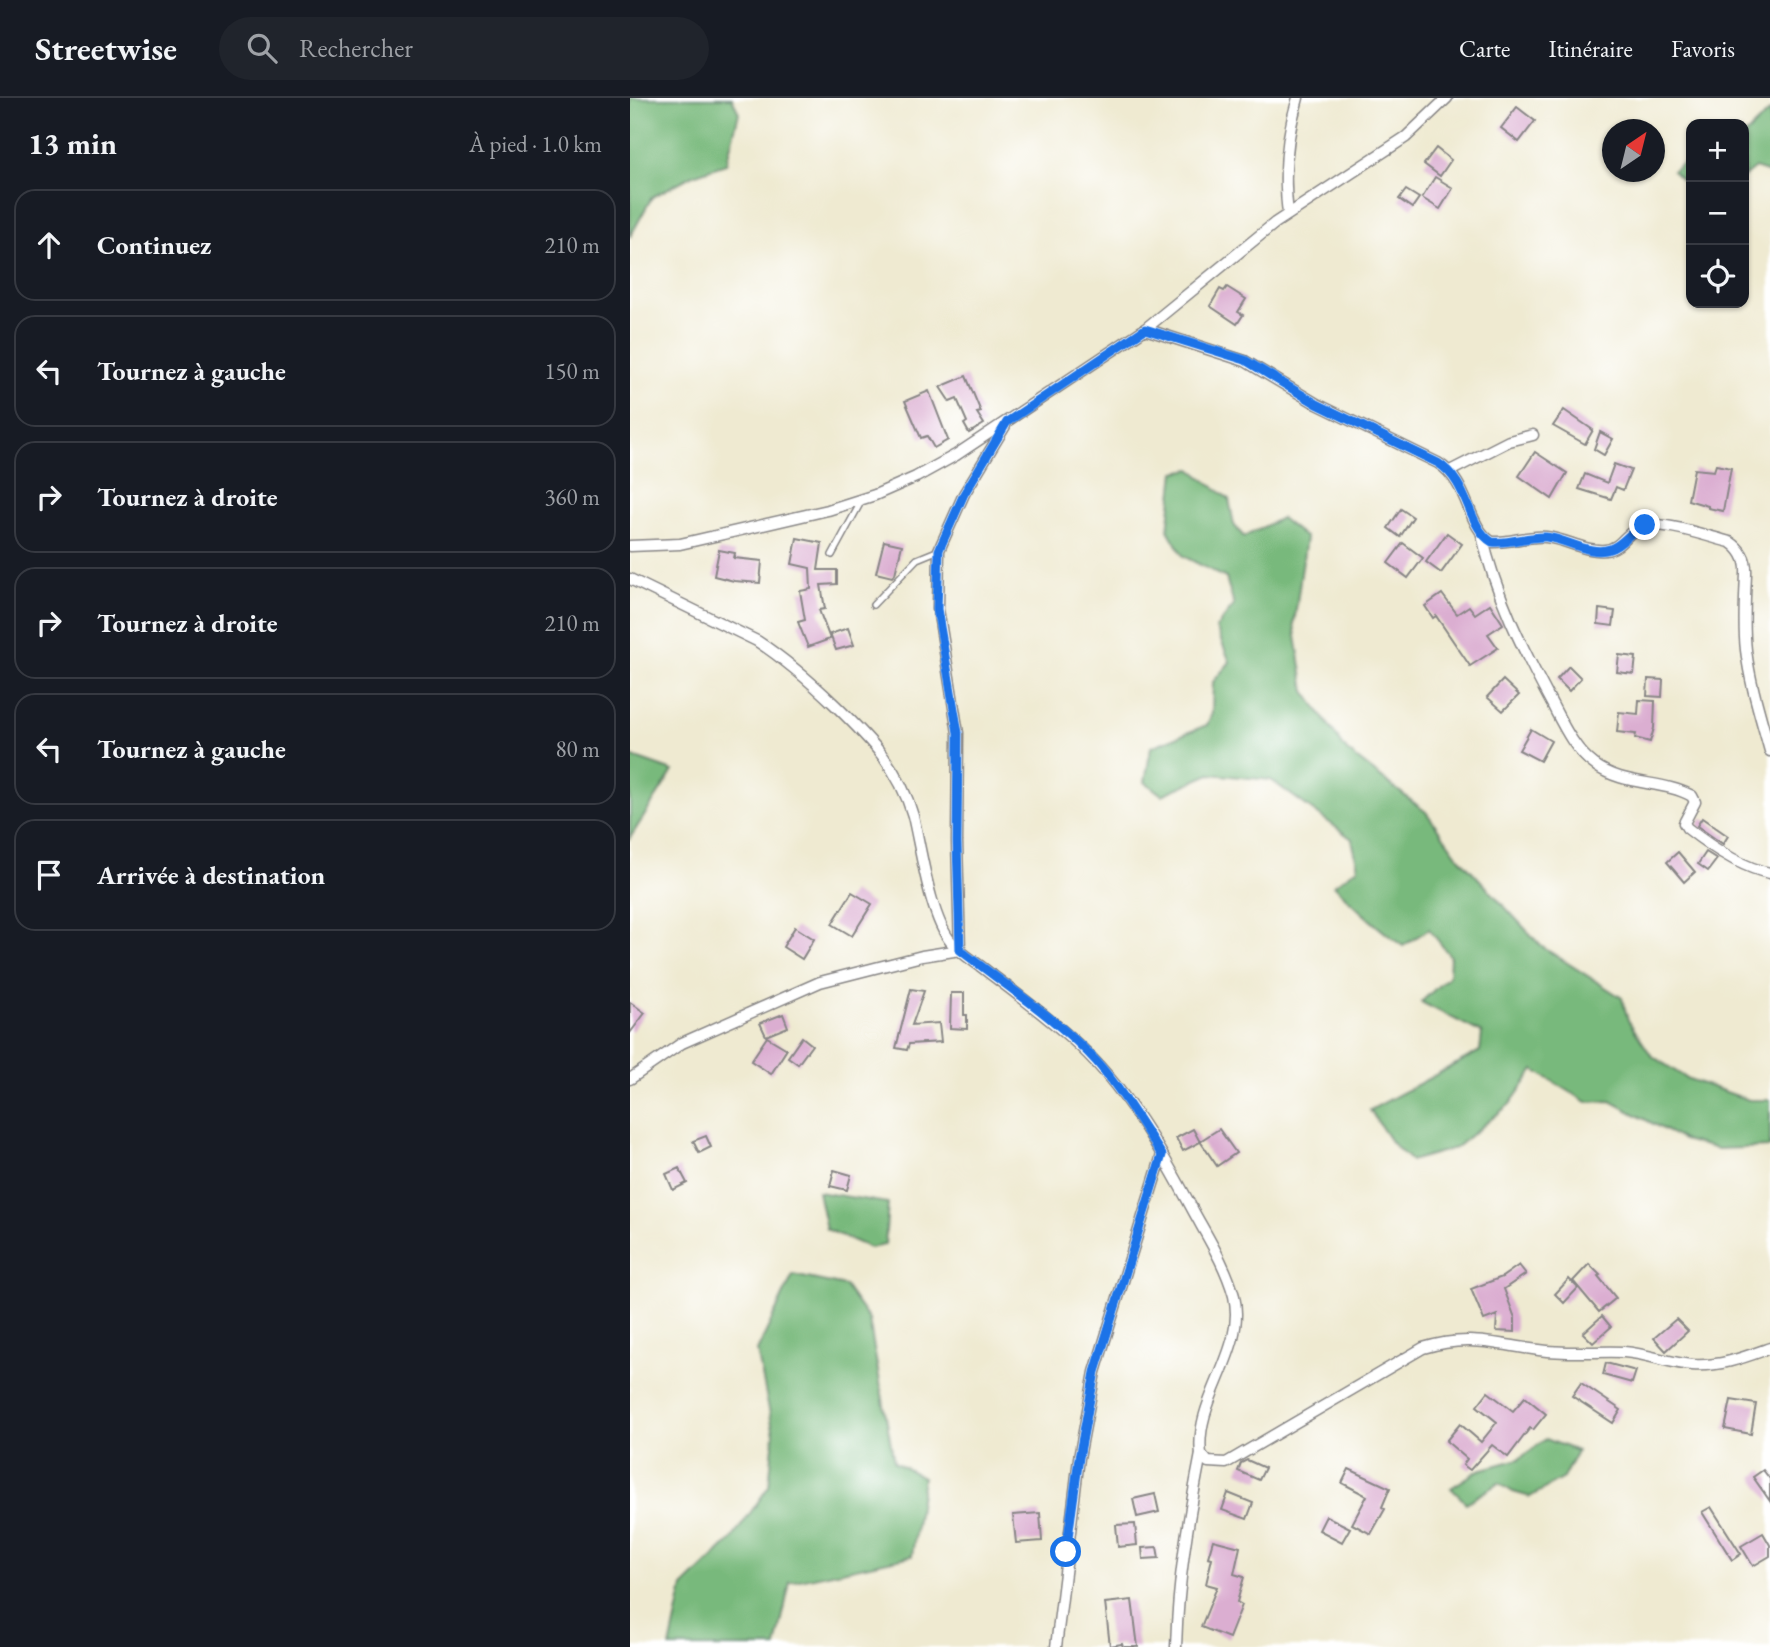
<!DOCTYPE html>
<html lang="fr">
<meta charset="utf-8">
<style>
:root{--surface:#171b24;--page:#20242c;--text:#f1f3f6;--muted:#9ea1a6;--line:#363941}
body{margin:0;font-family:"EB Garamond",serif;background:var(--page);color:var(--text)}
.controls{position:absolute;right:21px;top:21px;display:grid;overflow:hidden;border-radius:14px;box-shadow:0 2px 5px #0004}
.controls button{width:63px;height:63px;display:grid;place-items:center;padding:0;border:0;border-bottom:2px solid var(--line);background:var(--surface);color:var(--text);font:35px sans-serif}
.compass{position:absolute;left:972px;top:21px;width:63px;height:63px;border-radius:50%;background:var(--surface);box-shadow:0 2px 5px #0004;rotate:35deg}
.stop{position:absolute;width:21px;height:21px;margin:-16px;border:5px solid #1a73e8;border-radius:50%;background:#fff}
.stop.end{background:#1a73e8;border-color:#fff;box-shadow:0 2px 7px #0008}
.list{margin:0;padding:0;list-style:none}
h2{display:flex;justify-content:space-between;align-items:center;height:91px;margin:0;padding:0 28px;font-size:30px}
h2 small{font-size:23px;font-weight:400;color:var(--muted)}
.list li{display:grid;grid-template-columns:46px 1fr auto;gap:21px;align-items:center;box-sizing:border-box;height:112px;margin:0 14px 14px;padding:0 14px;border:2px solid var(--line);border-radius:21px}
.list b{display:block;font-size:26px;white-space:nowrap}
.list em{font-size:23px;font-style:normal;color:var(--muted)}
.icon{flex:none;width:38px;height:38px;fill:none;stroke:currentColor;stroke-width:2;stroke-linecap:round;stroke-linejoin:round}
.map{position:relative;flex:none;width:1140px;height:1549px;overflow:hidden}
header{display:flex;align-items:center;gap:42px;box-sizing:border-box;height:98px;padding:0 35px;background:var(--surface);border-bottom:2px solid var(--line)}
header strong{font-size:33px}
nav{display:flex;gap:38px;margin-inline-start:auto;font-size:24px}
.search{width:490px;height:63px;background:var(--page);display:flex;align-items:center;gap:18px;box-sizing:border-box;padding:0 24px;border-radius:38px;color:var(--muted);font-size:26px}
main{display:flex}
aside{flex:1;background:var(--surface)}
.map>svg:first-child{display:block}
.forest{fill:#78b97b;stroke:#4d6e5b;stroke-width:2}
.building{fill:#dbaed1}
.lines{fill:none;stroke-linecap:round;stroke-linejoin:round}
.service-casing{stroke:#888686;stroke-width:8}
.minor-casing{stroke:#888686;stroke-width:13}
.service{stroke:#fff;stroke-width:5}
.minor{stroke:#fff;stroke-width:10}
.route{stroke:#1a73e8;stroke-width:9}
</style>
<header>
<strong>Streetwise</strong>
<div class="search"><svg class="icon" aria-label="search" viewBox="0 0 24 24"><circle cx="10" cy="10" r="6"/><path d="M15 15l6 6"/></svg>Rechercher</div>
<nav><a>Carte</a><a>Itinéraire</a><a>Favoris</a></nav>
</header>
<main>
<aside>
<h2>13 min<small>À pied · 1.0 km</small></h2>
<ul class="list">
<li><svg class="icon" aria-label="ahead" viewBox="0 0 24 24"><path d="M12 20V5M6 11l6-6 6 6"/></svg><div><b>Continuez</b></div><em>210 m</em></li>
<li><svg class="icon" aria-label="left" viewBox="0 0 24 24"><path d="M17 20v-9H6M10 6l-5 5 5 5"/></svg><div><b>Tournez à gauche</b></div><em>150 m</em></li>
<li><svg class="icon" aria-label="right" viewBox="0 0 24 24"><path d="M7 20v-9h11M14 6l5 5-5 5"/></svg><div><b>Tournez à droite</b></div><em>360 m</em></li>
<li><svg class="icon" aria-label="right" viewBox="0 0 24 24"><path d="M7 20v-9h11M14 6l5 5-5 5"/></svg><div><b>Tournez à droite</b></div><em>210 m</em></li>
<li><svg class="icon" aria-label="left" viewBox="0 0 24 24"><path d="M17 20v-9H6M10 6l-5 5 5 5"/></svg><div><b>Tournez à gauche</b></div><em>80 m</em></li>
<li><svg class="icon" aria-label="arrive" viewBox="0 0 24 24"><path d="M6 21V4h12l-3 4 3 4H6"/></svg><div><b>Arrivée à destination</b></div></li>
</ul>
</aside>
<div class="map">
<svg width="1140" height="1549" viewBox="0 0 1140 1549">
<rect width="100%" height="100%" fill="#fff"/>
<filter id="ink" filterUnits="userSpaceOnUse"><feTurbulence type="fractalNoise" baseFrequency=".0143" numOctaves="2"/><feDisplacementMap in="SourceGraphic" scale="14" xChannelSelector="R" yChannelSelector="G"/><feConvolveMatrix kernelMatrix="1 2 1 2 8 2 1 2 1" color-interpolation-filters="sRGB"/></filter>
<filter id="wash" filterUnits="userSpaceOnUse"><feTurbulence type="fractalNoise" baseFrequency=".00686" numOctaves="4" result="noise"/><feDisplacementMap in="SourceGraphic" scale="28" xChannelSelector="R" yChannelSelector="G"/><feGaussianBlur stdDeviation="1.57" result="paint"/><feColorMatrix in="noise" values="0 0 0 0 0 0 0 0 0 0 0 0 0 0 0 0 0 1.4 0 .05"/><feComposite in="paint" operator="in"/></filter>
<g filter="url(#wash)">
<rect width="100%" height="100%" fill="#efead1"/>
<!-- forest -->
<g class="forest">
<path d="M0 0H102L109 15 96 66 63 77 22 99 0 139Z"/>
<path d="M1140 13V75L1125 70 1114 79V38Z"/>
<path d="M1061 60V91L1042 73Z"/>
<path d="M561 371 599 401 604 427 614 439 651 420 676 440 664 526 675 593 717 653 796 714 827 757 911 848 992 900 998 922 1021 957 1056 980 1119 1002H1140V1049L1088 1051 1053 1042 981 1003 957 1004 904 972 880 1006 825 1050 781 1063 762 1045 740 1012 850 953 852 935 791 904 819 878 820 858 799 831 773 848C747 830 725 809 704 787L728 770 722 741 641 682 580 676 532 697 515 684 521 649 577 627 582 615 583 584 600 564 586 530 604 507 596 480 553 458 538 432 545 374Z"/>
<path d="M0 658 43 673 0 740Z"/>
<path d="M188 1094 258 1105 255 1147 240 1150 196 1131Z"/>
<path d="M163 1177 215 1188 239 1222 264 1364 293 1379 282 1458 160 1484 146 1549H40L53 1489 102 1441 139 1388 144 1336 127 1253Z"/>
<path d="M916 1341 947 1353 933 1380 900 1399 883 1394 869 1385 836 1405 821 1390 849 1372 889 1361Z"/>
</g>
<g id="blocks">
<!-- building -->
<g class="building">
<path d="M887 9 905 23 889 44 871 30Z"/>
<path d="M806 50 821 62 810 78 794 66Z"/>
<path d="M805 79 823 90 810 111 792 100Z"/>
<path d="M776 92 789 100 782 110 769 101Z"/>
<path d="M597 189 616 201 608 214 613 217 607 226 580 208 590 191 594 193Z"/>
<path d="M336 278 351 314 347 315 354 326 339 335 334 326 337 324 327 301 320 304 310 289Z"/>
<path d="M299 293 318 342 304 350 297 338 291 340 275 303Z"/>
<path d="M934 312 963 332 955 346 923 328Z"/>
<path d="M970 334 983 341 974 357 964 351Z"/>
<path d="M905 354 937 375 922 401 889 378Z"/>
<path d="M984 366 1001 372 993 392 986 389 981 401 949 391 955 376 977 385Z"/>
<path d="M1086 367 1101 370 1093 413 1078 410V408L1058 402 1064 371 1084 373Z"/>
<path d="M771 411 783 419 770 439 758 430Z"/>
<path d="M817 435 832 446 811 475 796 464Z"/>
<path d="M167 440 192 445 188 472H207V486L191 487 195 511 189 512 200 541 178 549 168 524 175 522 170 493 181 491 180 470 162 466Z"/>
<path d="M254 443 272 447 265 476 262 479 246 475Z"/>
<path d="M773 445 793 460 778 480 758 465Z"/>
<path d="M89 452 105 455 104 460 132 463 130 485 104 483 84 478Z"/>
<path d="M812 496 827 516 839 508 845 516 860 506 873 526 858 536 868 550 840 568 806 518 803 520 795 508Z"/>
<path d="M969 511 985 513 983 528 968 526Z"/>
<path d="M218 530 224 547 206 552 200 536Z"/>
<path d="M989 557 1006 559 1004 576 987 574Z"/>
<path d="M939 568 951 580 939 593 927 581Z"/>
<path d="M1018 581 1033 582 1032 599 1017 598Z"/>
<path d="M873 582 889 597 873 613 857 599Z"/>
<path d="M1009 602 1025 603 1024 630 1020 644 1005 640 1006 636 987 634 989 614 1008 616Z"/>
<path d="M901 631 921 643 910 663 889 652Z"/>
<path d="M1072 720 1098 738 1093 746 1067 728Z"/>
<path d="M1048 754 1065 774 1054 784 1037 764Z"/>
<path d="M1076 754 1087 761 1078 773 1068 766Z"/>
<path d="M222 794 242 806 222 838 202 826Z"/>
<path d="M165 829 184 841 172 861 153 849Z"/>
<path d="M281 891 294 893 282 927 309 925 311 944 279 946 277 952 266 950Z"/>
<path d="M321 895H334V917H337V931L320 930Z"/>
<path d="M0 904 15 915 0 935Z"/>
<path d="M153 916 158 929 136 938 130 925Z"/>
<path d="M137 939 157 951 141 976 121 963Z"/>
<path d="M172 939 182 947 168 966 158 959Z"/>
<path d="M563 1031 570 1044 553 1053 546 1040Z"/>
<path d="M589 1031 606 1055 587 1068 570 1043Z"/>
<path d="M76 1038 81 1049 69 1055 63 1043Z"/>
<path d="M49 1070 57 1085 43 1092 36 1076Z"/>
<path d="M204 1072 221 1077 217 1092 200 1088Z"/>
<path d="M959 1166 970 1177 968 1178 986 1200 969 1214 943 1183Z"/>
<path d="M889 1167 896 1176 874 1191 885 1220V1234L866 1233 867 1217 854 1222 841 1191 872 1179Z"/>
<path d="M939 1181 948 1190 934 1205 925 1196Z"/>
<path d="M972 1218 981 1229 963 1245 953 1235Z"/>
<path d="M1046 1221 1058 1233 1036 1253 1024 1240Z"/>
<path d="M976 1265 1006 1273 1002 1285 973 1277Z"/>
<path d="M951 1285 991 1312 983 1325 942 1298Z"/>
<path d="M858 1294 883 1313 895 1299 916 1316 903 1332 900 1330 878 1359 862 1347 840 1372 833 1367 837 1361 816 1343 830 1326 851 1344 867 1324 847 1308Z"/>
<path d="M1101 1302 1126 1306 1121 1336 1095 1331Z"/>
<path d="M617 1362 635 1370 629 1382 608 1373 611 1365Z"/>
<path d="M719 1371 760 1390 752 1409 755 1411 741 1436 722 1426 737 1398 712 1385Z"/>
<path d="M1133 1372 1140 1381V1403L1123 1379Z"/>
<path d="M598 1395 623 1405 617 1421 592 1412Z"/>
<path d="M525 1396 529 1414 507 1419 503 1401Z"/>
<path d="M1081 1409 1111 1456 1102 1462 1072 1414Z"/>
<path d="M410 1415 412 1443 386 1445 383 1417Z"/>
<path d="M696 1418 720 1430 712 1444 689 1432Z"/>
<path d="M505 1426 507 1447 488 1449 486 1427Z"/>
<path d="M1133 1435 1140 1447V1458L1123 1468 1111 1448Z"/>
<path d="M583 1442 610 1449 604 1476 614 1479 607 1504 612 1507 599 1540 571 1529 587 1489 576 1486 582 1460 578 1459Z"/>
<path d="M527 1449 529 1460 513 1461 512 1450Z"/>
<path d="M502 1502 508 1549H493L492 1546 480 1548 475 1505Z"/>
</g>
</g>
</g>
<g filter="url(#ink)">
<use href="#blocks" fill-opacity="0" stroke="#888686" stroke-width="2"/>
<g class="lines">
<defs>
<g id="service">
<path d="M202 457 231 404"/>
<path d="M243 507 287 461 309 452"/>
</g>
<g id="minor">
<path d="M658 116C653 76 656 39 668 0"/>
<path d="M515 231 615 263 687 306 808 365C840 385 836 428 862 444 880 445 898 437 916 439 936 441 955 454 975 452 991 451 996 434 1010 429 1029 421 1079 439 1100 444 1112 452 1117 462 1116 476 1115 502 1113 527 1116 552 1120 586 1131 620 1140 653"/>
<path d="M820 373 879 343 903 337"/>
<path d="M852 437C865 496 893 552 922 606 933 627 945 653 965 667 993 688 1033 682 1062 698L1065 704 1054 725 1057 730C1080 748 1111 770 1140 775"/>
<path d="M0 448 50 446 198 412 245 397 286 379 326 357 515 231 645 125 776 39 817 0"/>
<path d="M0 481 127 543C156 562 180 583 205 607 240 641 269 669 283 718 291 751 300 819 321 844 331 856 346 864 358 874 386 895 415 917 441 940 495 987 532 1054 565 1116 580 1143 596 1169 604 1198 617 1253 564 1301 571 1356L578 1364 596 1365 793 1250C838 1236 864 1246 909 1252 937 1256 966 1253 994 1254 1018 1256 1039 1265 1062 1267 1090 1269 1115 1259 1140 1250"/>
<path d="M0 981 52 945 190 884 292 858 330 852 327 744 328 635 308 511 309 452 334 396 375 328"/>
<path d="M426 1549 449 1360 465 1274 532 1057"/>
<path d="M546 1549C548 1481 558 1422 571 1356"/>
</g>
</defs>
<!-- service casing -->
<use href="#service" class="service-casing"/>
<!-- minor casing -->
<use href="#minor" class="minor-casing"/>
<!-- service -->
<use href="#service" class="service"/>
<!-- minor -->
<use href="#minor" class="minor"/>
</g>
</g>
<g class="lines" filter="url(#ink)">
<!-- route -->
<path class="route" d="M436 1454 449 1360 465 1274 532 1057C511 1025 492 993 467 964 430 923 374 886 330 852L327 744 328 635 307 511 309 452 334 396 377 324 515 231 615 262 687 306 808 365C840 385 837 429 862 444 880 446 898 438 916 439 936 441 960 458 980 451 994 447 1000 432 1015 427"/>
</g>
</svg>
<div class="controls">
<button>+</button>
<button>−</button>
<button><svg class="icon" aria-label="locate" viewBox="0 0 24 24"><circle cx="12" cy="12" r="6"/><path d="M12 2v4M12 18v4M2 12h4M18 12h4"/></svg></button>
</div>
<svg class="compass" viewBox="-18 -18 36 36"><path d="M0-13l5 13h-10z" fill="#e53935"/><path d="M0 13l5-13h-10z" fill="#9ea1a6"/></svg>
<div class="stop" style="left:436px;top:1454px"></div>
<div class="stop end" style="left:1015px;top:427px"></div>
</div>
</main>
